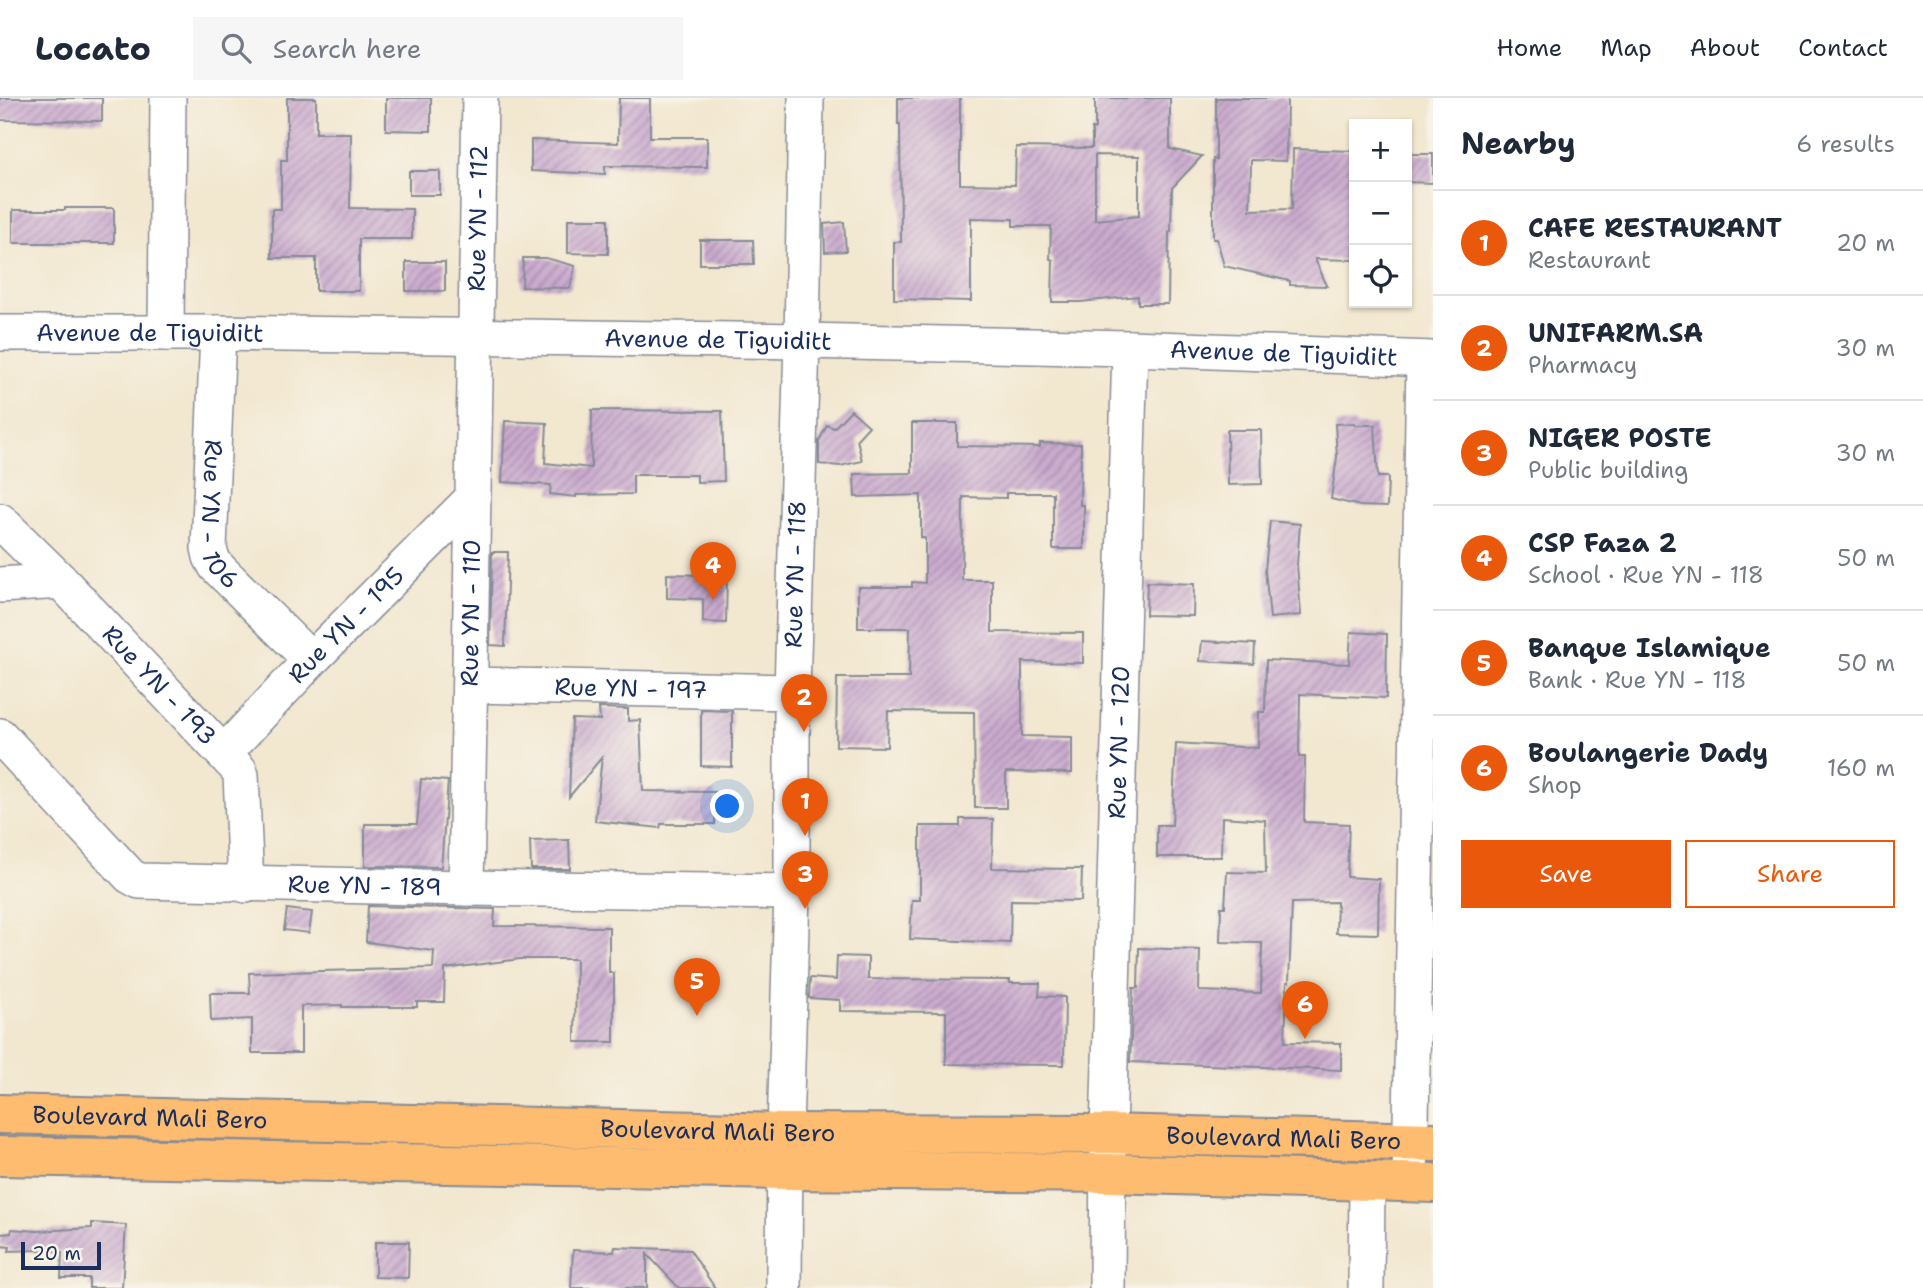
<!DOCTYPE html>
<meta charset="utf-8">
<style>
:root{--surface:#fff;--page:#f6f6f7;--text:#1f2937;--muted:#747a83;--line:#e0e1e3;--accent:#ea580c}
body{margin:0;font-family:"Shantell Sans",sans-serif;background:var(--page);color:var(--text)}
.controls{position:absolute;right:21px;top:21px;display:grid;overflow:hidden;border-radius:0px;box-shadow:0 2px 5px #0004}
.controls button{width:63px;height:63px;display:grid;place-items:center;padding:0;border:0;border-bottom:2px solid var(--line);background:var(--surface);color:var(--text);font:35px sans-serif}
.scale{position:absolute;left:21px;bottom:18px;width:80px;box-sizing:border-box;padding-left:7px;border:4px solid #1b2f5e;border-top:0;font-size:19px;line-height:24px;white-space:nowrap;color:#1b2f5e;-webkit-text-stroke:5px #f7f3e8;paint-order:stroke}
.you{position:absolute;left:728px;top:709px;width:24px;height:24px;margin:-18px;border:5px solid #fff;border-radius:50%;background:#1a73e8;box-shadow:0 0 0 10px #1a73e833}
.badge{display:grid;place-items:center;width:46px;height:46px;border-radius:50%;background:var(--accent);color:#fff;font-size:23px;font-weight:700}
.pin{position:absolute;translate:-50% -58px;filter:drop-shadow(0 2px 4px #0008)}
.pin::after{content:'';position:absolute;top:37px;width:24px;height:21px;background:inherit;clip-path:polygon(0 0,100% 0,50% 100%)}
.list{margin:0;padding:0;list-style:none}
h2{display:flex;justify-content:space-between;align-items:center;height:91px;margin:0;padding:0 28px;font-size:30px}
h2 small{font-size:23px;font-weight:400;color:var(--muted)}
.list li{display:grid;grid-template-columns:46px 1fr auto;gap:21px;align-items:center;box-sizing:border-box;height:105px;padding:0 28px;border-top:2px solid var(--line)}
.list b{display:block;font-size:26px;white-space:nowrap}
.list p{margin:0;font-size:23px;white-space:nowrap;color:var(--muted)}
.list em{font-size:23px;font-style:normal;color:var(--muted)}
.actions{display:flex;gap:14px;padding:21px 28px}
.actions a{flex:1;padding:16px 0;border:2px solid var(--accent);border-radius:0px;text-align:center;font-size:24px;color:var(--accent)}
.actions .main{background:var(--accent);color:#fff}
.icon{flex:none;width:38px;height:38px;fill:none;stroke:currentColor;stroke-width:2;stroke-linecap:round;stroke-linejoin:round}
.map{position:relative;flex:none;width:1433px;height:1190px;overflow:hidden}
header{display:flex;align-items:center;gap:42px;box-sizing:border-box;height:98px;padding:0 35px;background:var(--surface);border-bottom:2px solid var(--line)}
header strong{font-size:33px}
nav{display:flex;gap:38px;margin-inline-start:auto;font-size:24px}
.search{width:490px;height:63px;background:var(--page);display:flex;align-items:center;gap:18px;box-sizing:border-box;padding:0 24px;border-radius:0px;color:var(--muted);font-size:26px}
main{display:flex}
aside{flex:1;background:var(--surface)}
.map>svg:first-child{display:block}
.building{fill:url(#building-hatch);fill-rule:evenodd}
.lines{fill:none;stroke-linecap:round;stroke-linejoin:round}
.minor-casing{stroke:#868b96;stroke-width:38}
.major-casing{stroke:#868b96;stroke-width:42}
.minor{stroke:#fff;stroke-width:35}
.major{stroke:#febc70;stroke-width:38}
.labels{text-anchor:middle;stroke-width:7;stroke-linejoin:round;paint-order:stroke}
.street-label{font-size:24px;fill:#1b2f5e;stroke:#f7f3e8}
</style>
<header>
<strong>Locato</strong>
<div class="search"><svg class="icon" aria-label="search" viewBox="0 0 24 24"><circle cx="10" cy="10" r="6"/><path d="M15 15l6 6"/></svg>Search here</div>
<nav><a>Home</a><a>Map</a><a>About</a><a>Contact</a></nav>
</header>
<main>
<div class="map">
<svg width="1433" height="1190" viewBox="0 0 1433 1190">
<defs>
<pattern id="building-hatch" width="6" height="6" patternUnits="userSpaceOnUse" patternTransform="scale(1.75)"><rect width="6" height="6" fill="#caaace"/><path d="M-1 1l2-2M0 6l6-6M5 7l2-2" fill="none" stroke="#a38baa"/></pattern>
</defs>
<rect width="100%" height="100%" fill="#f7f3e8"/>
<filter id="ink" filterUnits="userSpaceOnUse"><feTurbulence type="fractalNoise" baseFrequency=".0143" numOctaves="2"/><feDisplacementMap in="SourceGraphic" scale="14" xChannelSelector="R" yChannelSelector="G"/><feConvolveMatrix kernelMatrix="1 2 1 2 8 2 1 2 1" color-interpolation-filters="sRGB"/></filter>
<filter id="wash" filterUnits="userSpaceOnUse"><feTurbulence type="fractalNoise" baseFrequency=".00686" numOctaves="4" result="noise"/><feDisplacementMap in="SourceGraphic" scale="28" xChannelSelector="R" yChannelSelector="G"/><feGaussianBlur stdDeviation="1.57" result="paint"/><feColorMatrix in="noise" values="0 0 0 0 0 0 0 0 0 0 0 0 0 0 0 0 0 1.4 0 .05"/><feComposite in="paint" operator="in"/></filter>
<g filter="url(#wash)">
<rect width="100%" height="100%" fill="#f2e7cf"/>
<g id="blocks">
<!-- building -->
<g class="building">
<path d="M0 0H102V23L0 22Z"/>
<path d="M287 0H316V35H351L350 110 412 111V141H359V193H316V160H272V111H281V62H287Z"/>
<path d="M386 0H431V33L386 32Z"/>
<path d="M619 0H650V39H707V69L605 68V76L531 73V42L618 45Z"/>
<path d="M898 0H960V86L1015 87 1016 49 1092 50V31H1095V0H1170V51L1202 58 1172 90 1171 134H1169L1168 206H1138V198L1080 204H1052L1053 162 1050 161 1051 128H1013V121L971 120V203L894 201V144H901L900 26H898ZM1095 57 1139 58V118L1095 122Z"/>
<path d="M1216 0H1287L1286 63 1251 62 1250 112 1292 111 1293 51 1354 53V162L1315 161 1327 188 1290 187V183L1224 168 1217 141H1213V61L1216 62Z"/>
<path d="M1407 56H1433V85L1407 84Z"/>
<rect x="409" y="73" width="31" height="24"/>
<path d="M65 110H114V145H13V112H65Z"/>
<path d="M568 121H608V156L568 155Z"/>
<path d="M844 124 846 153 825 154 824 126Z"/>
<path d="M700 142H753L754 166H700Z"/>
<path d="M523 160H546L575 168 570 190 522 189Z"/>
<rect x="406" y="164" width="39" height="29"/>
<path d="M592 312 722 313 724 383 697 384V377H633V396L576 397V399L550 396 551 387 502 384 505 323 547 325 545 365 591 370Z"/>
<path d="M851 312 869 328 857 341 862 363 840 368 819 366V343L827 327 834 330Z"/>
<path d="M912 325H957V348L1040 349V345L1081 346 1080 407H1084V451H1053V395H1006V400L963 399 962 482H992V534L1083 535V565L1022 564V638L1072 639V675L1006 674V710H975L974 614 888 613 887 649 836 648 837 580H909L910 530H858V489H912V484L925 485V440H921V397L855 399 854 376 912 375Z"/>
<path d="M1355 325V327H1375L1378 379H1388L1387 409 1360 408 1331 401 1337 359 1335 326Z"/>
<path d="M1227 332H1261L1262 386 1228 387Z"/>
<path d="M1270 423 1300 426 1297 466 1301 517 1270 520 1265 472Z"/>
<path d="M492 454H508L505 548 490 547Z"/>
<path d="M704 473 727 474 726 525 703 524V501L667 500V476L704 477Z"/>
<path d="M1147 484 1194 486 1193 518 1146 517Z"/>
<path d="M1351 534 1387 536 1386 600 1300 596 1299 659H1305L1304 724 1349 726 1347 779 1379 781 1378 836 1336 835 1337 804 1292 805 1289 884H1287L1285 944 1341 945V972L1130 964 1133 890H1138L1139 850 1200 852 1199 893 1261 895 1262 845 1220 844 1221 809H1225L1227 774 1266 775 1265 722 1222 719 1221 759H1157V727H1172L1176 645 1258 650 1259 614H1265L1266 562 1349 566Z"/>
<path d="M1202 543 1255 546 1254 566 1200 563Z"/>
<path d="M599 610 628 611V623L640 622 643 693 715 694V726H661L660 730 595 723 602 659 569 699 572 621 600 622Z"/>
<path d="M701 612 732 613V669L701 668Z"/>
<path d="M421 681 448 683 441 769 365 768V726H417Z"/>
<path d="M960 721H993L992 770 1082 771 1081 803 1011 802 1010 845 910 841 912 802H920V728H960Z"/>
<path d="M569 742 570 771H531L530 743Z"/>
<path d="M368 808 495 811 494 828 609 829V875H614V944H575L576 861H520L445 871 444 904H417V909H342V907L301 908V955H252V921L211 923 210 895H250L249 875 433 870 434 853 366 844Z"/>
<path d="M287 811 312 814 309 835 284 832Z"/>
<path d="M837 858 868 859V881L1010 882V885H1040L1039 898 1065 899 1064 967 946 966V914L840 913V902L809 900 810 880 836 882Z"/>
<path d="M92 1125 126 1127 122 1190H89V1180H61L62 1154 40 1152 9 1153 10 1149 0 1148 1 1136 11 1135 12 1131 37 1133 92 1130Z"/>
<path d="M375 1144H409L408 1180 375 1179Z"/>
<path d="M615 1149 690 1152 715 1190H679L647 1156V1190H571L573 1152 614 1154Z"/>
</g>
</g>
</g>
<g filter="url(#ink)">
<use href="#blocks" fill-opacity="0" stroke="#868b96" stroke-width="2"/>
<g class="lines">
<defs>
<g id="minor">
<path id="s1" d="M0 235H218L802 243 1130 250 1433 261"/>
<path d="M166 235 168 0"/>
<path id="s2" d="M218 235 209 450 211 459 216 468 311 562"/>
<path id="s3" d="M0 423 61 483 239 672 241 677 246 787"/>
<path d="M0 487 61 483"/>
<path id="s4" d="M470 587 792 594"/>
<path id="s5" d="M0 638 130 778 139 783 466 790 792 794"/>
<path id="s6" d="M224 655 311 562 472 401"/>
<path id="s7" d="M466 790 480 0"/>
<path d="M1410 1085 1424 261"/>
<path id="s8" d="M784 1190 785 1035 792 794V594L802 243 806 0"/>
<path id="s9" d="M1107 1190 1108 1036 1130 250"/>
<path d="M1366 1190 1367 1085"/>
</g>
<g id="major">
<path id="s10" d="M0 1016 785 1035 1108 1036 1433 1044"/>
<path d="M0 1058 785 1072 1108 1075 1433 1085"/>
</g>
</defs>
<!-- minor casing -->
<use href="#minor" class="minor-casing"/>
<!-- major casing -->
<use href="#major" class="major-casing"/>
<!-- minor -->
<use href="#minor" class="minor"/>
<!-- major -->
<use href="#major" class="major"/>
</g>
</g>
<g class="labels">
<!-- street labels -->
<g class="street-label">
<text dy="8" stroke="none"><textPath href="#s7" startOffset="670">Rue YN - 112</textPath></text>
<text dy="8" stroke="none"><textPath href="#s1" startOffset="150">Avenue de Tiguiditt</textPath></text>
<text dy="8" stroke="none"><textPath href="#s1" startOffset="718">Avenue de Tiguiditt</textPath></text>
<text dy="8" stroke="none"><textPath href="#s1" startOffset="1284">Avenue de Tiguiditt</textPath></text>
<text dy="8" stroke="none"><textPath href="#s2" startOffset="184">Rue YN - 106</textPath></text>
<text dy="8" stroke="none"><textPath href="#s8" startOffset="714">Rue YN - 118</textPath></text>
<text dy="8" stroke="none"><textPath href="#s7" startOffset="275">Rue YN - 110</textPath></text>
<text dy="8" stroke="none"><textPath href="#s6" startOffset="177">Rue YN - 195</textPath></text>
<text dy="8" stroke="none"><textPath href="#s3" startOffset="229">Rue YN - 193</textPath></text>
<text dy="8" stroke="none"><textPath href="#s4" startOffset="161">Rue YN - 197</textPath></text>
<text dy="8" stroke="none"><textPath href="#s9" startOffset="546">Rue YN - 120</textPath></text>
<text dy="8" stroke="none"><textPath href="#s5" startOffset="427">Rue YN - 189</textPath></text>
<text dy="8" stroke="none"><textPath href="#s10" startOffset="150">Boulevard Mali Bero</textPath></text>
<text dy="8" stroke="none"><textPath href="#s10" startOffset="718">Boulevard Mali Bero</textPath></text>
<text dy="8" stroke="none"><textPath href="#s10" startOffset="1284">Boulevard Mali Bero</textPath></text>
</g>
</g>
</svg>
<div class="controls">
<button>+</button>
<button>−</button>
<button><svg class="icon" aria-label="locate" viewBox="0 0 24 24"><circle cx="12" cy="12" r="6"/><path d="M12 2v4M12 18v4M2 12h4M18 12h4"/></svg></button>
</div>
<div class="scale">20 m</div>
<div class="you"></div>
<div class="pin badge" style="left:805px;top:738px">1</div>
<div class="pin badge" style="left:804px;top:634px">2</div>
<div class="pin badge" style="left:805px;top:811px">3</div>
<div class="pin badge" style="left:713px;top:502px">4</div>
<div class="pin badge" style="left:697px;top:918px">5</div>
<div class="pin badge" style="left:1305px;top:941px">6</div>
</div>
<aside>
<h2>Nearby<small>6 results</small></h2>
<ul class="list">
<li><span class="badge">1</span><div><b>CAFE RESTAURANT</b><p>Restaurant</p></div><em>20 m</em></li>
<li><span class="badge">2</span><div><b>UNIFARM.SA</b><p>Pharmacy</p></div><em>30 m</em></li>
<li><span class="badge">3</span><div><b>NIGER POSTE</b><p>Public building</p></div><em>30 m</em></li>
<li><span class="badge">4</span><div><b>CSP Faza 2</b><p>School · Rue YN - 118</p></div><em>50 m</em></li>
<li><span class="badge">5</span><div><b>Banque Islamique</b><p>Bank · Rue YN - 118</p></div><em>50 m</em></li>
<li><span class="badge">6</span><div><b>Boulangerie Dady</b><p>Shop</p></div><em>160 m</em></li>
</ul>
<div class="actions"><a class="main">Save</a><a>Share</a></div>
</aside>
</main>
